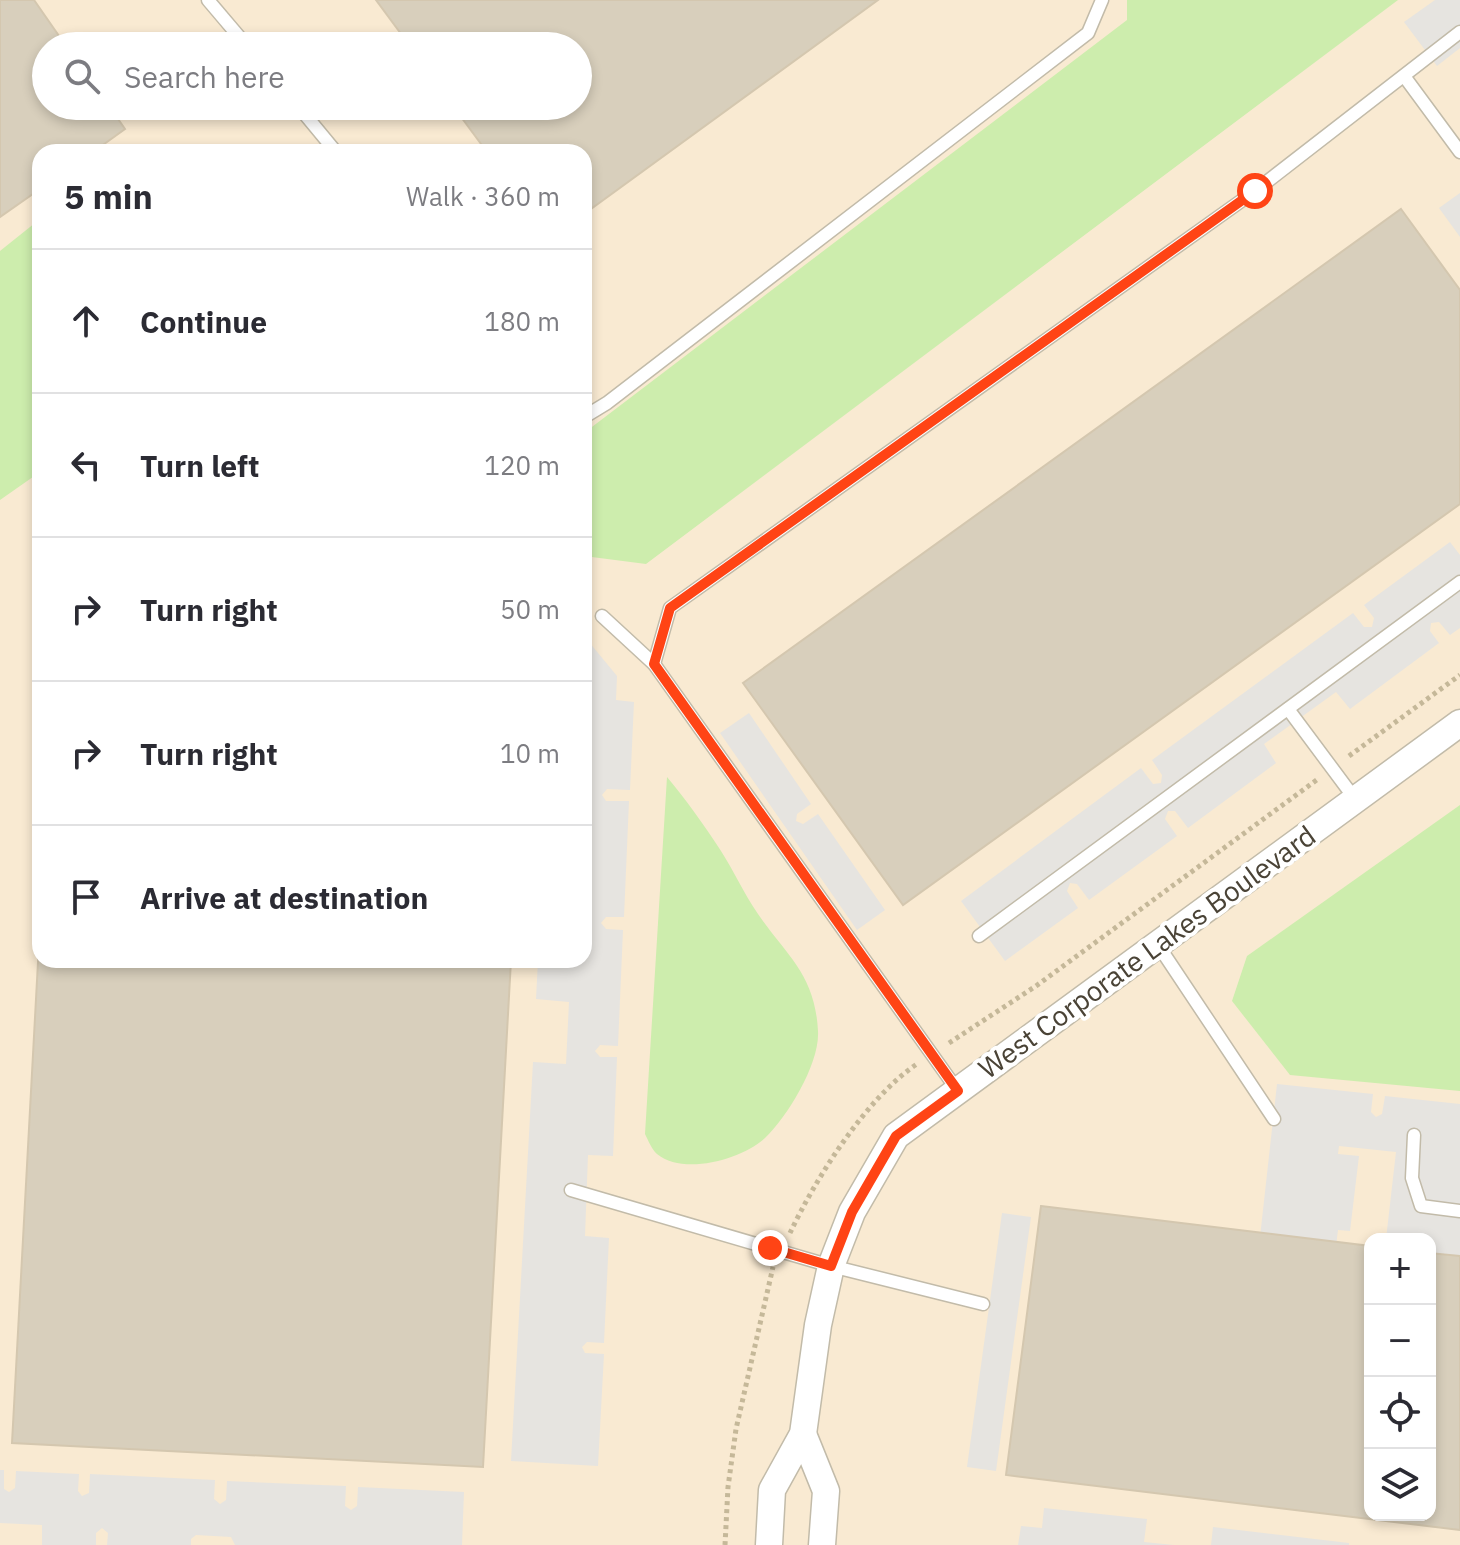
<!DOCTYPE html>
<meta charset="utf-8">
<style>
:root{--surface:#fff;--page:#f2f2f3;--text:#2b2b33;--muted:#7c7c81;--line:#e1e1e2}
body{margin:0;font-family:"IBM Plex Sans",sans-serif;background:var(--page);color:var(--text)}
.controls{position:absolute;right:24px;bottom:24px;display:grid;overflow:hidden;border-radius:16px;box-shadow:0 4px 12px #0003}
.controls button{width:72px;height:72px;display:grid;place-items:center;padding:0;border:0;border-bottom:2px solid var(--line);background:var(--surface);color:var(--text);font:40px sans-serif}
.stop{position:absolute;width:24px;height:24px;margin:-18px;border:6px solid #ff4415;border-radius:50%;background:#fff}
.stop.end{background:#ff4415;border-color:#fff;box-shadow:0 2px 8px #0008}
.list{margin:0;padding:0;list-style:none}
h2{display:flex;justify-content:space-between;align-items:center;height:104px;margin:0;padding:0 32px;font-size:34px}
h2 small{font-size:26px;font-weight:400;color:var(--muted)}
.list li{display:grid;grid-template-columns:52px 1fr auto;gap:24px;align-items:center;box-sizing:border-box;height:144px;padding:0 32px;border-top:2px solid var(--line)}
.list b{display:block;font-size:30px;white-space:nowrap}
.list em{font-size:26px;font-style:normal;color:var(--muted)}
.icon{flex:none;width:44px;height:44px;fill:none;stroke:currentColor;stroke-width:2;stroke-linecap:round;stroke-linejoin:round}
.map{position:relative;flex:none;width:1460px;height:1545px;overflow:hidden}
.search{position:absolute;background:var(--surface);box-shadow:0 4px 12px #0003;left:32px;top:32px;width:560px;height:88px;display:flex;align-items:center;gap:20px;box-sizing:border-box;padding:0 28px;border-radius:44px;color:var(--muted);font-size:30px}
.panel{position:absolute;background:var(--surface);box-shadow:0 4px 12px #0003;left:32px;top:144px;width:560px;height:824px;border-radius:24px}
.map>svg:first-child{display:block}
.commercial{fill:#f9ead2;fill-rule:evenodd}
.green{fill:#cdedad}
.parking{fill:#e6e4e0}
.building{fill:#d8cfbc;stroke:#d4c7af;stroke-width:2}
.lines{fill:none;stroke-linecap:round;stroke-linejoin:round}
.service-casing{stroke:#c2bba9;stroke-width:15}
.minor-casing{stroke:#c2bba9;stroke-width:29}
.path{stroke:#c5b899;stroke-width:5;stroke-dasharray:4 4;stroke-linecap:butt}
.service{stroke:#fff;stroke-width:12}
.minor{stroke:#fff;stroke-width:26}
.route{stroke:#ff4415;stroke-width:10}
.labels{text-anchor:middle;stroke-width:8;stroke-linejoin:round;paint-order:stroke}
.street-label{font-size:28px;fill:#4a4336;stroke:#fff}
</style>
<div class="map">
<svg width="1460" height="1545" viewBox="0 0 1460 1545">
<rect width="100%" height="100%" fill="#f5f2e8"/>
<!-- commercial -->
<path class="commercial" d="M0 0H1460V1545H0ZM46 46H578V106H46ZM40 152H584V960H40ZM1370 1239H1430V1515H1370Z"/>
<!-- green -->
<g class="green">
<path d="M1127 0H1398L646 564 584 556V433L1127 20Z"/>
<path d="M40 219V472L0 500V251Z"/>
<path d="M667 777C687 801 704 825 721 851 734 871 744 894 758 914 787 956 815 974 818 1031 820 1063 788 1116 765 1138 742 1159 684 1176 657 1154 652 1150 648 1140 645 1134Z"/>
<path d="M1460 805V1091L1290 1075 1232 1001 1247 956Z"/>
</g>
<!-- parking -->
<g class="parking">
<path d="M1435 0H1460V48L1437 66 1404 22Z"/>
<path d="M1460 193V237L1439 208Z"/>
<path d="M1450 542 1460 555V628L1450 635 1439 622 1431 623 1430 631 1439 643 1350 709 1336 692 1264 744 1276 763 1188 828 1175 811H1168L1165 819 1177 836 1089 900 1077 884 1070 883 1067 891 1078 908 1005 961 961 901 1141 768 1153 784 1161 783 1162 775 1152 760 1353 613 1364 627H1372L1374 618 1364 605Z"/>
<path d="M584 636 617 676 616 700 634 702 630 790 607 789 602 795 606 801H629L624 917H606L601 923 606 929 623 930 618 1046 600 1045 595 1051 600 1057H617L613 1156 588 1155 585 1236 609 1238 604 1343 587 1342 582 1347 585 1353 604 1354 598 1466 511 1461 533 1062 566 1064 569 1002 536 999 538 960H584Z"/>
<path d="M749 713 811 804 797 814 796 821 803 824 818 814 885 910 857 930 720 733Z"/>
<path d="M1277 1084 1373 1094 1371 1112 1376 1117 1382 1114 1385 1096 1460 1104V1259L1430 1255V1239H1386L1396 1152 1339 1146 1338 1154 1359 1156 1350 1231 1338 1230 1336 1246 1260 1237Z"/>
<path d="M1002 1213 1031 1217 996 1471 967 1467Z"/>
<path d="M0 1470H4V1489L9 1492 15 1488 16 1471 79 1474 78 1491 82 1496 89 1493 90 1474 215 1480 214 1499 220 1504 226 1500 227 1481 346 1486 345 1506 351 1510 357 1506 358 1487 464 1492 462 1545H235L231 1537 196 1535 191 1539V1545H107L108 1533 102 1528 96 1533V1545H42V1525L0 1523Z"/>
<path d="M1044 1508 1147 1519 1144 1542 1174 1545H1018L1021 1526 1042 1528Z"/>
<path d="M1213 1527 1349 1543V1545H1211Z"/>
</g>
<!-- building -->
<g class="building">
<path d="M0 0H34L66 46H46V106H109L125 129 93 152H40V189L0 217Z"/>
<path d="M376 0H878L584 214V152H487L453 106H578V46H410Z"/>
<path d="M1401 209 1460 290V504L903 905 743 683Z"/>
<path d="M40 925V960H511L483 1467 12 1443Z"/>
<path d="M1041 1206 1370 1246V1515H1430V1253L1460 1256V1530L1006 1475Z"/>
</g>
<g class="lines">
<defs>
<g id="service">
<path d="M208 0 247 46"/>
<path d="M1404 76 1460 152"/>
<path d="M298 106 336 152"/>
<path d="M584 417 607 403 1088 33 1102 0"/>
<path d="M602 616 654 664 958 1091"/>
<path d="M654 664 670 608 1255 191 1460 32"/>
<path d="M1288 709 1355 799"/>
<path d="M979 936 1460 582"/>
<path d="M1158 945 1274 1119"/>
<path d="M1414 1135 1412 1178 1421 1206 1460 1211"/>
<path d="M571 1190 831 1266 983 1304"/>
</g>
<g id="minor">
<path d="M803 1434 826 1491 822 1545"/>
<path d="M769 1545 772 1490 803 1434 818 1325 831 1266 852 1212 896 1136 1460 723"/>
</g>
</defs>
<!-- service casing -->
<use href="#service" class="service-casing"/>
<!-- minor casing -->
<use href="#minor" class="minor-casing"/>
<!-- path -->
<g class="path">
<path d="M1349 756 1460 675"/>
<path d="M949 1043 1036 986 1318 779"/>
<path d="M790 1233C816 1178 866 1098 917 1064"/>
<path d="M725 1545 728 1487 736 1429 773 1267"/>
</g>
<!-- service -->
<use href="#service" class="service"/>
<!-- minor -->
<use href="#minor" class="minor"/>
</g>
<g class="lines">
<!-- route -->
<path class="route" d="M770 1248 831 1266 852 1212 896 1136 958 1091 654 664 670 608 1255 191"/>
</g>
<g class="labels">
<!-- street labels -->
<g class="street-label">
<text transform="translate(1147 952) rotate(-36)" y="10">West Corporate Lakes Boulevard</text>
</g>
</g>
</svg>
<div class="controls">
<button>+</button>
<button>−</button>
<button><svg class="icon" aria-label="locate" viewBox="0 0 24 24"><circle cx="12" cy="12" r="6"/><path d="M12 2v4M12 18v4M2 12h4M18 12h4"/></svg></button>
<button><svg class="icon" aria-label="layers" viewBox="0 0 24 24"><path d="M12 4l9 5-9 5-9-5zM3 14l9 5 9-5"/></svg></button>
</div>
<div class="stop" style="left:1255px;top:191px"></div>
<div class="stop end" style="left:770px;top:1248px"></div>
<div class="search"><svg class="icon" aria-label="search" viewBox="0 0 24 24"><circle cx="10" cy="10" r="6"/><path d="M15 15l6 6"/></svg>Search here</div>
<section class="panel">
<h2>5 min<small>Walk · 360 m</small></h2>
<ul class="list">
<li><svg class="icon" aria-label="ahead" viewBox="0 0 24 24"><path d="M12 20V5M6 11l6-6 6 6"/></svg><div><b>Continue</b></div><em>180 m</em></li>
<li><svg class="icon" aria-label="left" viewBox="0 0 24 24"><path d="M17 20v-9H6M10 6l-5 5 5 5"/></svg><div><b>Turn left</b></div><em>120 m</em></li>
<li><svg class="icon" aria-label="right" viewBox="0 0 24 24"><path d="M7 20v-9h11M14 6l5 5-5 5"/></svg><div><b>Turn right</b></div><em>50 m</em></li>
<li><svg class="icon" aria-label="right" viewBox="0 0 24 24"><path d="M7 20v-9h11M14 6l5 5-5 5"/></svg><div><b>Turn right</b></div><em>10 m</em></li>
<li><svg class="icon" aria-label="arrive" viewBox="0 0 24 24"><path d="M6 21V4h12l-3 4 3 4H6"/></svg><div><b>Arrive at destination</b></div></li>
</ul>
</section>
</div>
